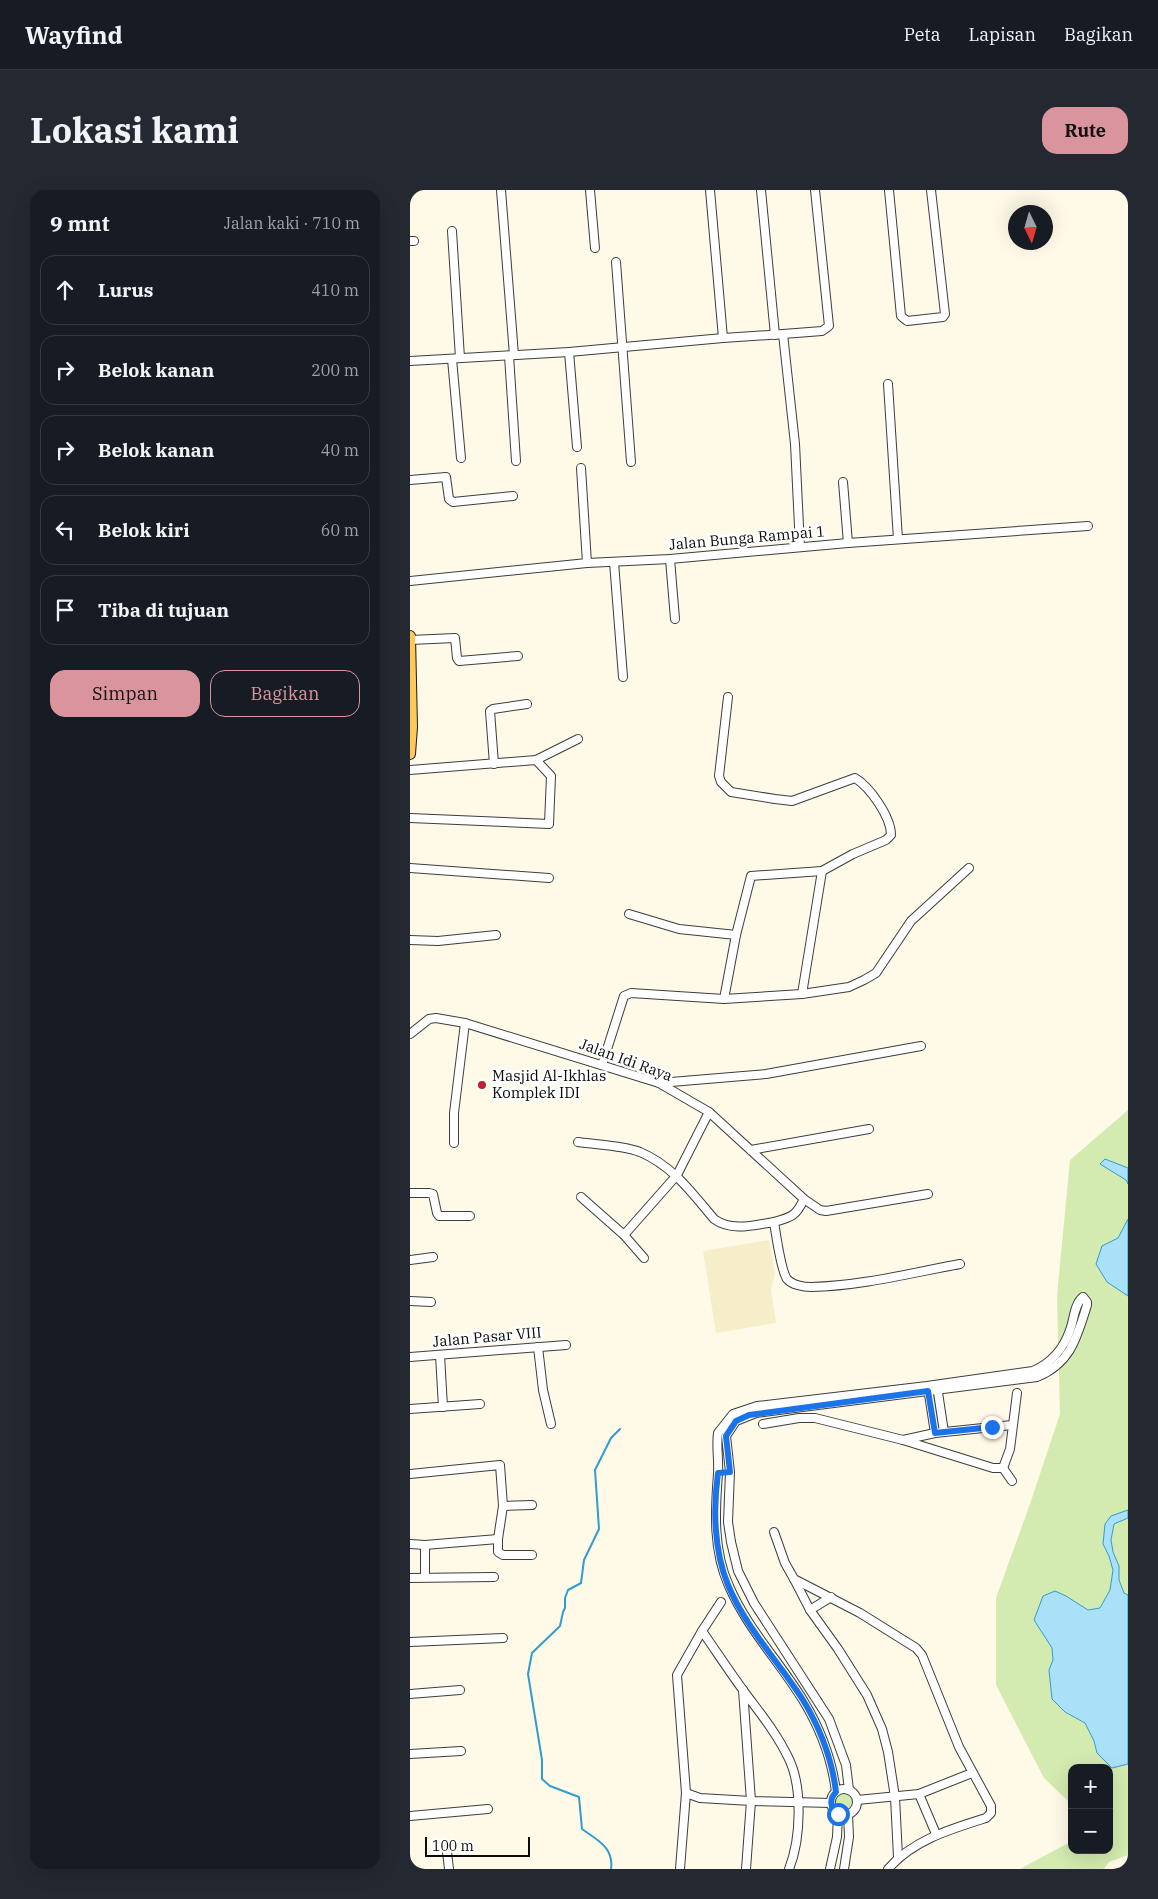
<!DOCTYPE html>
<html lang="id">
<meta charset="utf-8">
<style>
:root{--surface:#171b24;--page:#242831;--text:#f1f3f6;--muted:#9ea1a6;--line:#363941;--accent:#da949e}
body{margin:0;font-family:"IBM Plex Serif",serif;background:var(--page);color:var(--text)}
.controls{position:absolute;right:15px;bottom:15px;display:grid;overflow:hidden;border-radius:10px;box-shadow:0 5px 20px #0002}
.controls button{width:45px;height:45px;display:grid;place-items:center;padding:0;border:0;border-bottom:1px solid var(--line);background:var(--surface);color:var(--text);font:25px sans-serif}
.compass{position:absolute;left:598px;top:15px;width:45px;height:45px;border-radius:50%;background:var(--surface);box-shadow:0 5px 20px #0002;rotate:175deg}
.scale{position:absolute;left:15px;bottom:12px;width:105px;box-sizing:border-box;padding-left:5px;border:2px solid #0a0a0a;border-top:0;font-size:14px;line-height:18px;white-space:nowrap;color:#0a0a0a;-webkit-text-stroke:4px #fff;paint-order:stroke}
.stop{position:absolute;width:15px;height:15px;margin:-11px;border:4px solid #1a73e8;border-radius:50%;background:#fff}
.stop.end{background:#1a73e8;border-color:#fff;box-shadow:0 1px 5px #0008}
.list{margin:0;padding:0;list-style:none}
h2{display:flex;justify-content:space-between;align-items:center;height:65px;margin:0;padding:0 20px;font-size:21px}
h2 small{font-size:16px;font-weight:400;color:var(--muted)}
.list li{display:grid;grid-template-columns:32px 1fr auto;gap:15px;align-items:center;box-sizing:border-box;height:70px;margin:0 10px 10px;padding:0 10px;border:1px solid var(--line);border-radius:15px}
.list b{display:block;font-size:19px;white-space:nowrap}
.list em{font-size:16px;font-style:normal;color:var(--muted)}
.actions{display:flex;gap:10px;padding:15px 20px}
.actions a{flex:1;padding:11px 0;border:1px solid var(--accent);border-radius:15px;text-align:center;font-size:18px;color:var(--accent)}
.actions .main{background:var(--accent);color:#111}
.icon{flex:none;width:28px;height:28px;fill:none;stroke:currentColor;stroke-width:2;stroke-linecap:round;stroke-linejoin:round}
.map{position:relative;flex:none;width:718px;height:1679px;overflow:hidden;border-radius:15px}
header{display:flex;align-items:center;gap:30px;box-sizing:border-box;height:70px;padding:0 25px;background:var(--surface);border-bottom:1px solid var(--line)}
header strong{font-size:24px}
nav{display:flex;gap:28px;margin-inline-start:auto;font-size:18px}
.intro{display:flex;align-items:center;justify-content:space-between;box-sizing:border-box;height:120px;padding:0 30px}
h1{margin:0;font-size:35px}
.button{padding:12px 22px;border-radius:15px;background:var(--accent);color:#111;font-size:18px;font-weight:700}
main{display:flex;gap:30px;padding:0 30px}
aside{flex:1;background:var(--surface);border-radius:15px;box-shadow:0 5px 20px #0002}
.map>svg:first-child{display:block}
.farmland{fill:#f5eec8}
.green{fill:#d3eab1}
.water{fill:#abe1f8;stroke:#2f9dd1}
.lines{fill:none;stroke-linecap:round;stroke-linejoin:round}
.stream{stroke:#2f9dd1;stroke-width:2}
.minor-casing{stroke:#3d3d3d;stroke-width:10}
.major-casing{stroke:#1b1b1b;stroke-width:12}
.minor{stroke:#fff;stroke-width:8}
.major{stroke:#fec959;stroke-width:10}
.route{stroke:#1a73e8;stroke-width:6}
.poi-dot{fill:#be1f32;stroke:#fff;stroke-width:2}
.labels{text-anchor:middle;stroke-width:5;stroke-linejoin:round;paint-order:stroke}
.street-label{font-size:15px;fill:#0a0a0a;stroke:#fff}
.poi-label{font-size:15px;fill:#0a0a0a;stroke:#fff;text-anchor:start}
</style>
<header>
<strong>Wayfind</strong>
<nav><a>Peta</a><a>Lapisan</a><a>Bagikan</a></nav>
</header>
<div class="intro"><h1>Lokasi kami</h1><a class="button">Rute</a></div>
<main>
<aside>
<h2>9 mnt<small>Jalan kaki · 710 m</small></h2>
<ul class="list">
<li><svg class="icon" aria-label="ahead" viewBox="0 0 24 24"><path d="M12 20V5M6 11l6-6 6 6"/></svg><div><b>Lurus</b></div><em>410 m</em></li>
<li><svg class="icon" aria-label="right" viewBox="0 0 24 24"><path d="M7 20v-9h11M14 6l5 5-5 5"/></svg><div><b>Belok kanan</b></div><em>200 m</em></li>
<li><svg class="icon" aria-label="right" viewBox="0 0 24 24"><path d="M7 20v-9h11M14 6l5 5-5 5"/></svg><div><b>Belok kanan</b></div><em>40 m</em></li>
<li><svg class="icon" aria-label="left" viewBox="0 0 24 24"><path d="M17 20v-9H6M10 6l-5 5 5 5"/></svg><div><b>Belok kiri</b></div><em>60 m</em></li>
<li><svg class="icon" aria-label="arrive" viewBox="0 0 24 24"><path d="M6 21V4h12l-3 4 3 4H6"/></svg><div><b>Tiba di tujuan</b></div></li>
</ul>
<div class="actions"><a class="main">Simpan</a><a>Bagikan</a></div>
</aside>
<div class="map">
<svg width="718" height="1679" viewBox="0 0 718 1679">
<rect width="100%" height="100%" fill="#fff9e8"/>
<!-- farmland -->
<path class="farmland" d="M359 1050 365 1084 361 1100 366 1133 306 1143 293 1061Z"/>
<!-- green -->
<g class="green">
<path d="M718 920V1665L699 1672 694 1679H610L662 1651V1660H699V1578H662V1615L634 1588 586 1495V1408L620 1314 650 1224 647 1106 660 970Z"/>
<circle cx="434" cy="1612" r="9"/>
</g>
<!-- water -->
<g class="water">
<path d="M695 969 718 978V994L716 990 690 974Z"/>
<path d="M718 1029V1106L697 1092 686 1074 692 1056 708 1048Z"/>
<path d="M718 1320V1328L704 1334 701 1350 703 1362 709 1376V1390L714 1403 718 1405V1574L702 1578 687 1563 684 1551 675 1533 655 1522 642 1509 639 1480 643 1470 642 1458 624 1430 633 1406 645 1401 656 1406 678 1420 690 1418 700 1400 703 1380 699 1366 693 1354 695 1334 701 1326Z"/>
</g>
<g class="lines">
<!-- stream -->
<path class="stream" d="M201 1679C204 1657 187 1650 172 1639L169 1607 140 1596 132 1589V1570L118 1484 122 1463 150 1436 153 1422 155 1418V1408L158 1400 171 1393 174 1370 189 1339 185 1280 201 1248 210 1239"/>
<defs>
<g id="minor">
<path d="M91 0 104 165"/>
<path d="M180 0 185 58"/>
<path d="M300 0 313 148"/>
<path d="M351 0 365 145"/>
<path d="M479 0 491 126 497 131 533 127 535 124 521 0"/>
<path d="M42 41 50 168"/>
<path d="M0 51H4"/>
<path d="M206 72 221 272"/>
<path d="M373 144 412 141 419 136 405 0"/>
<path d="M159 162 167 257"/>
<path d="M99 166 106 271"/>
<path d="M42 169 51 268"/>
<path d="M0 171 159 162 313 148 373 144 385 254 390 357"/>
<path d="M478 194 488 349"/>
<path d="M171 278 177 373"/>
<path d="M0 290 36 287 39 309 43 312 103 306"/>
<path d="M433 292 438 353"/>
<path d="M260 369 265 429"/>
<path d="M204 372 213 487"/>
<path d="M0 391 177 373 260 369 438 353 678 336"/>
<path d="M0 450 45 448 47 468 49 471 108 466"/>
<path d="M84 574 80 521 83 519 117 514"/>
<path d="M0 580 126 570 168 549"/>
<path d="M0 628 139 634 141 586 126 570"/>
<path d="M0 678 139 688"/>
<path d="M219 724 269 739 326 745"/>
<path d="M0 750 28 751 86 745"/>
<path d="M392 804 412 681"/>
<path d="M314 809 326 745 341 686 412 681 443 664 476 650 481 645C481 627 460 597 445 588L382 611 365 609 321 602 311 592 309 586 318 507"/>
<path d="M0 844 19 829 26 828 55 833 249 893 299 922 394 1009 410 1020 416 1021 518 1004"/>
<path d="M192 875 214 806 221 803 314 809 392 804 439 797 454 790 466 783 501 731 559 678"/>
<path d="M249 893 356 884 511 856"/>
<path d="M168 952C188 955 212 955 230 962 263 976 282 1003 304 1029 322 1042 344 1035 364 1032"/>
<path d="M44 953V923L55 833"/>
<path d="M341 960 459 939"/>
<path d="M0 1003H19L23 1004 27 1023 29 1026H60"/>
<path d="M171 1007 214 1045 234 1068"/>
<path d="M394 1009C386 1026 382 1027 364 1032 366 1044 371 1081 377 1089 382 1095 394 1097 401 1097 451 1096 501 1083 550 1074"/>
<path d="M214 1045 267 985 299 922"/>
<path d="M0 1070 23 1067"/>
<path d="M0 1111 21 1112"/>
<path d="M128 1157 133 1200 141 1234"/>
<path d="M30 1165 33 1217"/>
<path d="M0 1167 156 1155"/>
<path d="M527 1196 534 1242"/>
<path d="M518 1198 525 1243"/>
<path d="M0 1219 70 1214"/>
<path d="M353 1234 389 1228H405L493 1250 583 1278H593L600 1259 607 1203"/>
<path d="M493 1250 525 1243 602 1235"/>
<path d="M593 1278 602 1291"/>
<path d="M0 1284 90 1275 93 1316 88 1349V1362L93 1365H122"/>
<path d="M93 1316 122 1315"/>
<path d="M364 1342 375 1373 384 1389 450 1423 506 1458 512 1465 549 1557 581 1616V1623L576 1628C541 1639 503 1650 478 1679"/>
<path d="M0 1354 15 1355 88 1349"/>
<path d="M15 1387V1355"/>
<path d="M0 1388 84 1387"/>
<path d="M384 1389 400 1420 428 1459 457 1505 472 1539 478 1562 485 1607 488 1667"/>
<path d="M400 1420 421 1407"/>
<path d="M292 1441C306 1461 319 1481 333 1500 349 1522 366 1542 378 1567 393 1596 391 1649 379 1679"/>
<path d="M0 1452 93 1448"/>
<path d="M333 1500 341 1611 336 1679"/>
<path d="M0 1504 50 1500"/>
<path d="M0 1564 51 1561"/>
<circle cx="434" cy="1612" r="13"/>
<path d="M426 1602C422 1569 410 1538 393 1510 369 1471 337 1438 319 1396 303 1361 305 1321 308 1284 309 1270 306 1256 308 1243L323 1224 347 1216 517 1196 623 1181C641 1173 654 1158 660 1140 664 1130 664 1114 673 1107L677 1112V1115C667 1147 661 1173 627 1187L346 1223 326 1231 316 1246 320 1282 318 1332 321 1352 328 1381 344 1413 419 1529 436 1575 439 1600"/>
<path d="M276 1603 290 1608 341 1611 421 1613"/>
<path d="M509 1604 526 1644"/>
<path d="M447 1610 509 1604 562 1583"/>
<path d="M0 1626 78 1619"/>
<path d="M37 1662 39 1679"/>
<path d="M270 1679 276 1603 267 1485 292 1441 311 1412"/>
<path d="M420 1679 427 1647 428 1624"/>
<path d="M434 1679 439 1647 438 1624"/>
</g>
<path id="major" d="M0 446 2 537 0 564"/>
</defs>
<!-- minor casing -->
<use href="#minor" class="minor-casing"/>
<!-- major casing -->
<use href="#major" class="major-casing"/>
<!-- minor -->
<use href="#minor" class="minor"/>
<!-- major -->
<use href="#major" class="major"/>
</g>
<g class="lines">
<!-- route -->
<path class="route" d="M428 1624C420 1618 419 1609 426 1602 422 1569 410 1538 393 1510 368 1471 336 1438 318 1395 304 1361 303 1319 308 1283L320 1282 316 1246 326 1231 339 1225 518 1201 525 1243 582 1237"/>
</g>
<!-- markers -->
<circle class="poi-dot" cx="72" cy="895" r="5"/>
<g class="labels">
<!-- street labels -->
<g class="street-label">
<text transform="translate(337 348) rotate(-5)" y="5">Jalan Bunga Rampai 1</text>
<text transform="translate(216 870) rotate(20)" y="5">Jalan Idi Raya</text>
<text transform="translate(77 1147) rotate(-5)" y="5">Jalan Pasar VIII</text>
</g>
<!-- poi labels -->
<g class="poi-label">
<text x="82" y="891">Masjid Al-Ikhlas<tspan x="82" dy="17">Komplek IDI</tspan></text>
</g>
</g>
</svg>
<div class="controls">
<button>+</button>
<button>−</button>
</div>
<svg class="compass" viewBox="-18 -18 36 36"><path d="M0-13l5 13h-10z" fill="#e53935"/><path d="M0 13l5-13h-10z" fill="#9ea1a6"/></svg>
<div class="scale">100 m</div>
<div class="stop" style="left:428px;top:1624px"></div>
<div class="stop end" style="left:582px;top:1237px"></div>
</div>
</main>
